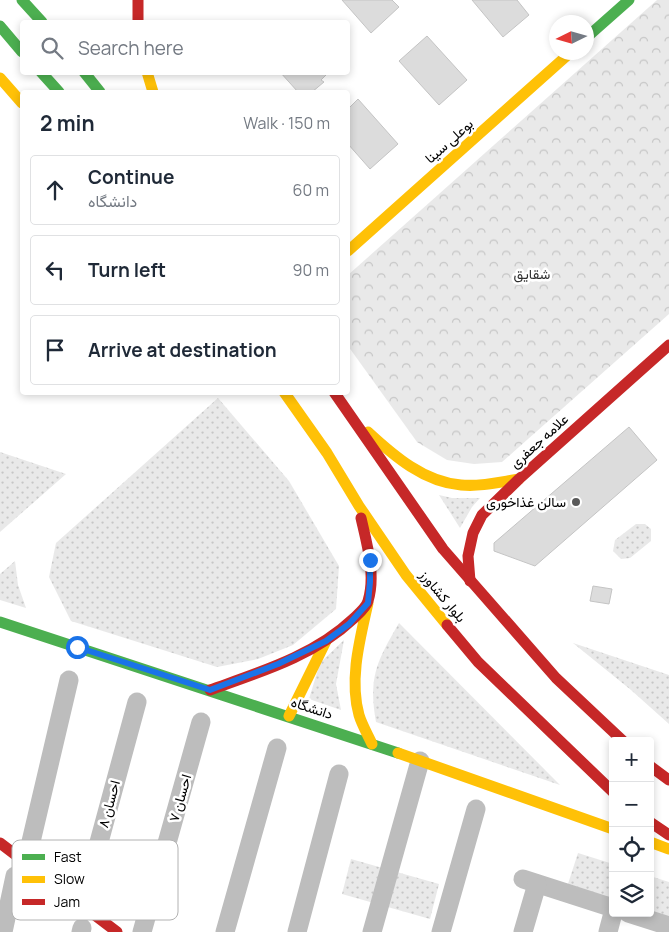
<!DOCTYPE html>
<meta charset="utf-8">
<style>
:root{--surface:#fff;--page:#f6f6f7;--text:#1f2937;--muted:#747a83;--line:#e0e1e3}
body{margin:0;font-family:Manrope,Vazirmatn,sans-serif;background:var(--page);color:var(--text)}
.controls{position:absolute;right:15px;bottom:15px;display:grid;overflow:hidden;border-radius:5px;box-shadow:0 2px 8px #0003}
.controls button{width:45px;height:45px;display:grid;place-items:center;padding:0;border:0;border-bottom:1px solid var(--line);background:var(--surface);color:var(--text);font:25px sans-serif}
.compass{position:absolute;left:549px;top:15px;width:45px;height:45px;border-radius:50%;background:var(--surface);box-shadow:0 2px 8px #0003;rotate:265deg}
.stop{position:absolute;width:15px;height:15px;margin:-11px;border:4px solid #1a73e8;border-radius:50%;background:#fff}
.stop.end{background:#1a73e8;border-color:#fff;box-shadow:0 1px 5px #0008}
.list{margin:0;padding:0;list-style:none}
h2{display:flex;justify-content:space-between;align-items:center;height:65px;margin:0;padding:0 20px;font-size:21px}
h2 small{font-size:16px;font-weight:400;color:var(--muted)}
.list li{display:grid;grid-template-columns:32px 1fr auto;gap:15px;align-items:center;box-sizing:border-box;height:70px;margin:0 10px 10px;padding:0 10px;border:1px solid var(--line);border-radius:5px}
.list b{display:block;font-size:19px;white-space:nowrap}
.list p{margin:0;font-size:16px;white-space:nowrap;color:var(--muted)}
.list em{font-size:16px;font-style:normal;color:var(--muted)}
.icon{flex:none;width:28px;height:28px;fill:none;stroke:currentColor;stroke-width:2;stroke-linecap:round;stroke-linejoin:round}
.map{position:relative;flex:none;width:669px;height:932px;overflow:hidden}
.search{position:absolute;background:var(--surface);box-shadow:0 2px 8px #0003;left:20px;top:20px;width:330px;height:55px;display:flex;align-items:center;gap:12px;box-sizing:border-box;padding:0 18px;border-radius:5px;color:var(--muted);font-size:19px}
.panel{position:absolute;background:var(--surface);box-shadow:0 2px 8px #0003;left:20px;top:90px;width:330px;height:305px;border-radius:5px}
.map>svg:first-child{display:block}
.green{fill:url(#green-dots)}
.forest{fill:url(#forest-crowns)}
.building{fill:#dcdcdc;stroke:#c4c4c4}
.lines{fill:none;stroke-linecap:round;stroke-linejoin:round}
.street{stroke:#bdbdbd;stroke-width:19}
.fast{stroke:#4caf50;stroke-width:11}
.slow{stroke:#ffc107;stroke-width:11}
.jam{stroke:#c62828;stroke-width:11}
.route{stroke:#1a73e8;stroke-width:6}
.poi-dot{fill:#595959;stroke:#fff;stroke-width:2}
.labels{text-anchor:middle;stroke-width:5;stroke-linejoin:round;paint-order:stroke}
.street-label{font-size:14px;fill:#000;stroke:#fff}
.park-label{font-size:14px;fill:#2e2e2e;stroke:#fff}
.poi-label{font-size:14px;fill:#000;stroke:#fff;text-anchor:end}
.key{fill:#fff;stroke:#b2b2b2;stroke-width:1}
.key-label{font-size:14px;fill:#000}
</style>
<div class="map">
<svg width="669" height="932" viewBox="0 0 669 932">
<defs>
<pattern id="green-dots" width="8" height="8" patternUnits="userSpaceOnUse" patternTransform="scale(1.25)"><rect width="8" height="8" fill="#e9e9e9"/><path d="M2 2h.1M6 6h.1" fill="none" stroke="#c6c6c6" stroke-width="1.8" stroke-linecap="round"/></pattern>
<pattern id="forest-crowns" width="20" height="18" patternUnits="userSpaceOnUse" patternTransform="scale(1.25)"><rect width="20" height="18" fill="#e9e9e9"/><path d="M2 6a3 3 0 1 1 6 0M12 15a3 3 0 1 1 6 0" fill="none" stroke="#c6c6c6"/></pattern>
</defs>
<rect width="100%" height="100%" fill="#fff"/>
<!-- green -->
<g class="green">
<path d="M218 398 289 481 339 566 336 609 293 645 258 659 217 667 71 621 49 577 56 543Z"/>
<path d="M0 452 66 474 0 532Z"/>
<path d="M439 495 452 498H480L472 507 460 528Z"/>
<path d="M636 524H645L651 529V541L630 558 621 559 613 551 615 540Z"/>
<path d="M15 561 18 585 26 608 0 600V574Z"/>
<path d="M399 623 560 785 376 722C368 677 377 661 399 623Z"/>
<path d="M344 640 336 684 341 710 309 699 320 663Z"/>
<path d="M573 643 669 675V724L631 690Z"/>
<path d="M578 853 613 864V902L567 887Z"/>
<path d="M351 859 439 884 430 919 342 894Z"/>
<path d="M650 876 669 882V920L650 913Z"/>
</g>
<!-- forest -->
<path class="forest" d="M657 0H669V314L502 462 474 464 447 460 417 442 348 346V275Z"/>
<!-- building -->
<g class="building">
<path d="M342 0H392L399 7 371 33Z"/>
<path d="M472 0H517L529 15 503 37Z"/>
<path d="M427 36 467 80 439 105 399 61Z"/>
<path d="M280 72H329L321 80 324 82 312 92H298Z"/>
<path d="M358 99 398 144 370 169 348 144V109Z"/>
<path d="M629 427 657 460 535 566 494 551V543Z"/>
<path d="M593 586 612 589 609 604 590 601Z"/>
</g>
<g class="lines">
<!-- street -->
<g class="street">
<path d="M26 863 69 680"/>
<path d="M523 879 613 908"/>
<path d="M82 905 137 702"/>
<path d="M628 913 669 926"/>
<path d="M3 932 15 876"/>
<path d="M81 932 82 928"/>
<path d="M142 932 201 722"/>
<path d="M225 932 277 748"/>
<path d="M297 932 339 774"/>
<path d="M372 932 420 761"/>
<path d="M441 932 476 809"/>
<path d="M523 932 537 884"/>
<path d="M608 932 613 913"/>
</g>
<!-- fast -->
<g class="fast">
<path d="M22 0 42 22"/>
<path d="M0 26 22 52"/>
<path d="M586 38 629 0"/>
<path d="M41 72 59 92"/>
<path d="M84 72 100 92"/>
<path d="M0 622 398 753"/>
</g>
<!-- slow -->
<g class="slow">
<path d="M147 72 153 92"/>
<path d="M0 78 22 103"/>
<path d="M348 251 571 52"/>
<path d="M284 392 327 453 359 506 406 575 447 625"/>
<path d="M368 432C394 456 424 482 461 485 480 487 500 482 519 479"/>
<path d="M368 603C360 639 349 679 359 715 362 725 368 735 372 744"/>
<path d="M289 716 326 641"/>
<path d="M398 753 613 829"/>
<path d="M650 842 669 849"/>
</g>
<!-- jam -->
<g class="jam">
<path d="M138 0V22"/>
<path d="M334 392 443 549 556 678 623 741"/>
<path d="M470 581 468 556 473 533 482 515 519 479 669 345"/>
<path d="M447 625 478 662 613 792"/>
<path d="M210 690C260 672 314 656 353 619 358 614 366 608 368 601 376 575 367 544 361 518"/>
<path d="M650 766 669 780"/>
<path d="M650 822 669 835"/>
<path d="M0 843 117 932"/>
</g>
</g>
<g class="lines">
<!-- route -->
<path class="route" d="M77 647 210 690 278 664 326 641 349 624 368 603 370 582V560"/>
</g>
<!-- markers -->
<circle class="poi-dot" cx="576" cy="502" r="5"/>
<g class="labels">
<!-- street labels -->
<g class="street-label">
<text transform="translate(449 141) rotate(-42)" y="5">بوعلی سینا</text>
<text transform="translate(539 441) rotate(-42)" y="5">علامه جعفری</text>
<text transform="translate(443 596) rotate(50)" y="5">بلوار کشاورز</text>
<text transform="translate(312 708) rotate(18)" y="5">دانشگاه</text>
<text transform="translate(180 798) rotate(-74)" y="5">احسان ۷</text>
<text transform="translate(109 804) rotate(-75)" y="5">احسان ۸</text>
</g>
<!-- park labels -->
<g class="park-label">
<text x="532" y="279">شقایق</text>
</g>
<!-- poi labels -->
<g class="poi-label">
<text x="566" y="507">سالن غذاخوری</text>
</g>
</g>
<!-- legend -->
<rect x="12" y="840" width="166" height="80" rx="8" class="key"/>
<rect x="22" y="854" width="23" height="6" fill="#4caf50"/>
<rect x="22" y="876" width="23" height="7" fill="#ffc107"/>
<rect x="22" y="899" width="23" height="6" fill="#c62828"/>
<g class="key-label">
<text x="54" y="862">Fast</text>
<text x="54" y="884">Slow</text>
<text x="54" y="907">Jam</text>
</g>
</svg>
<div class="controls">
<button>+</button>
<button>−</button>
<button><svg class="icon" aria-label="locate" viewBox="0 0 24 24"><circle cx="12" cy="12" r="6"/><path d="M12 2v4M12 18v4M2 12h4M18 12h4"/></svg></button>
<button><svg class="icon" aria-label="layers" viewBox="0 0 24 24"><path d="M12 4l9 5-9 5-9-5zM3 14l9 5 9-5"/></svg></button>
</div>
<svg class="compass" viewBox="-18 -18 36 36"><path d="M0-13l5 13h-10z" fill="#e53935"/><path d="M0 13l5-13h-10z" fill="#747a83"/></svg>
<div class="stop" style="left:77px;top:647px"></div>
<div class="stop end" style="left:370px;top:560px"></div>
<div class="search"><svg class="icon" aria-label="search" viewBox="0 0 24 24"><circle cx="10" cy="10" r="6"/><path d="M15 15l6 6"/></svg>Search here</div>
<section class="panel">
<h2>2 min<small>Walk · 150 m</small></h2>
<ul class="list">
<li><svg class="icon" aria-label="ahead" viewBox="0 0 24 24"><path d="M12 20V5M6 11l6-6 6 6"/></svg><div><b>Continue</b><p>دانشگاه</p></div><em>60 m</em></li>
<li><svg class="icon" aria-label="left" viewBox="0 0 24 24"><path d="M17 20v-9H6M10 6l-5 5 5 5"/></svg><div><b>Turn left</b></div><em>90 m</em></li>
<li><svg class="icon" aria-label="arrive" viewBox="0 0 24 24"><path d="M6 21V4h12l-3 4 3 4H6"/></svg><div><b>Arrive at destination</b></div></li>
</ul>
</section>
</div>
